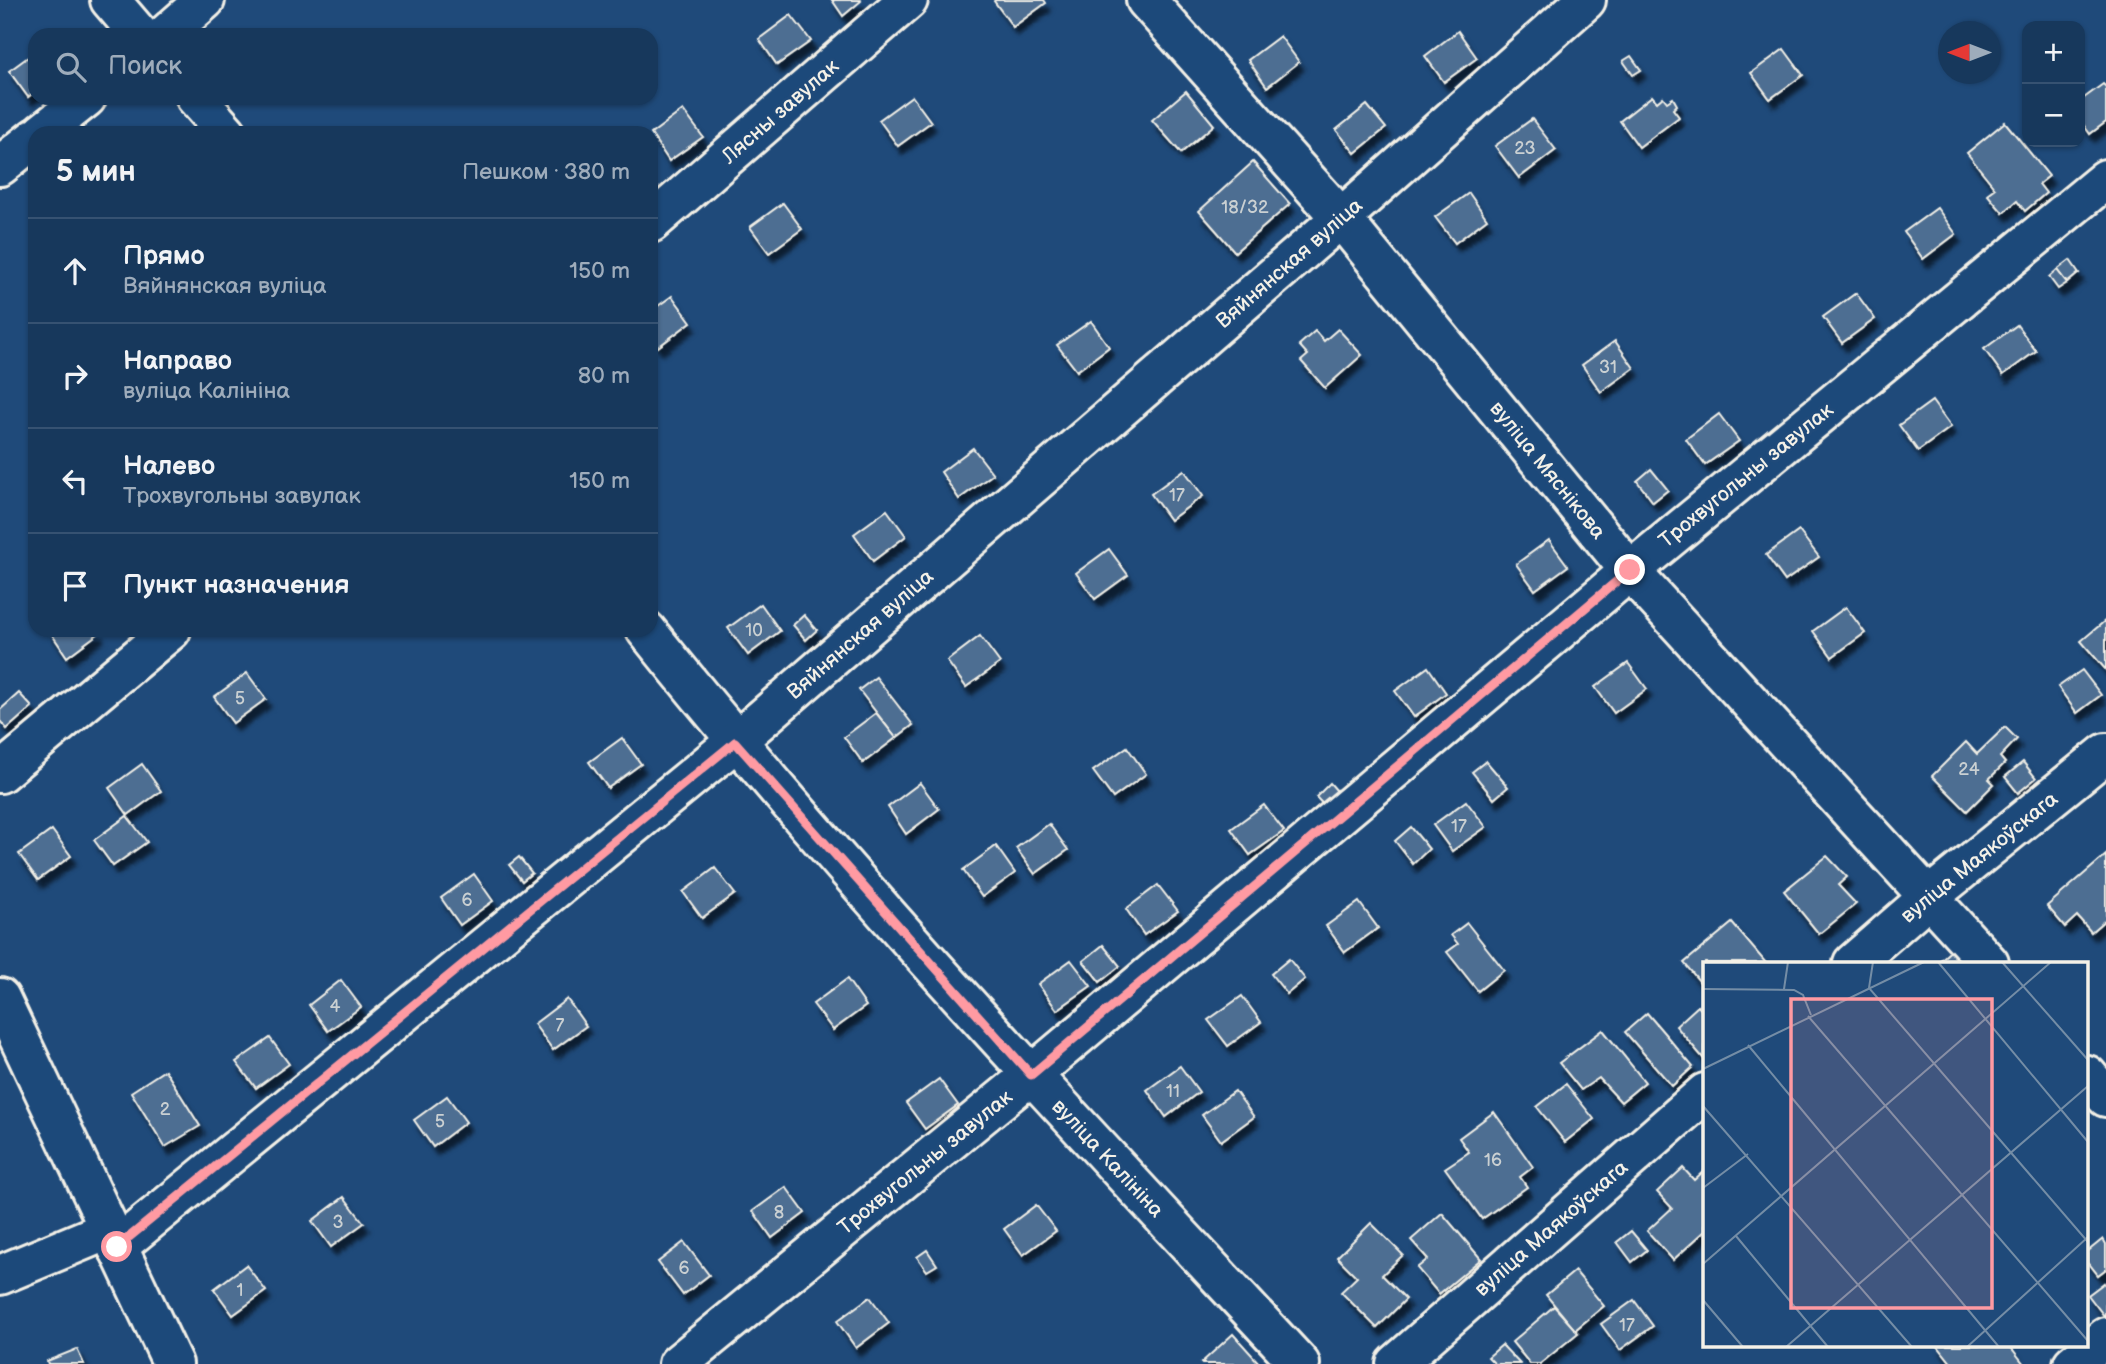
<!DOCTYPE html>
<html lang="ru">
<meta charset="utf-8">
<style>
:root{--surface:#17385c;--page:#244365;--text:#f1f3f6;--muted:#9eacbb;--line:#365272}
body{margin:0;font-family:"Balsamiq Sans",sans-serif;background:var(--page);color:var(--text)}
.controls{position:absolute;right:21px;top:21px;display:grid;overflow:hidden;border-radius:14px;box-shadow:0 2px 5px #0004}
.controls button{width:63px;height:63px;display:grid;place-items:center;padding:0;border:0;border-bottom:2px solid var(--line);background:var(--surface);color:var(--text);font:35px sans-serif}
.compass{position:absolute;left:1938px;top:21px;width:63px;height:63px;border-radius:50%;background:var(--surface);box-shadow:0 2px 5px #0004;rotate:270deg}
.stop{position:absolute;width:21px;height:21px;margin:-16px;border:5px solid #ff9aa2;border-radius:50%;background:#fff}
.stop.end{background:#ff9aa2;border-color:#fff;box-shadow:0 2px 7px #0008}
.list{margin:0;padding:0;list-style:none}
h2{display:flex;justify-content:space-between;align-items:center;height:91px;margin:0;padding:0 28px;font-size:30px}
h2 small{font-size:23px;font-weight:400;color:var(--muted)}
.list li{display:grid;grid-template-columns:46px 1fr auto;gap:21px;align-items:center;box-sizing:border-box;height:105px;padding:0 28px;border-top:2px solid var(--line)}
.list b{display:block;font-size:26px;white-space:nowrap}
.list p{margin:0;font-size:23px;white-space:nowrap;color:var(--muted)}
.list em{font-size:23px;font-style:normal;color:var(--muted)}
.icon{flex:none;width:38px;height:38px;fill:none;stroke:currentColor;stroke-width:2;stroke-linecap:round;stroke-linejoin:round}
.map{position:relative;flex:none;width:2106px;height:1364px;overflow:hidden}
.search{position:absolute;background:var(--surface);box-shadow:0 2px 5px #0004;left:28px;top:28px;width:630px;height:77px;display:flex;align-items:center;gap:18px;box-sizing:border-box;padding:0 24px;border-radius:21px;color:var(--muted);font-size:26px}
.panel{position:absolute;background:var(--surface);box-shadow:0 2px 5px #0004;left:28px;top:126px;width:630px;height:511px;border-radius:21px}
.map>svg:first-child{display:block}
.building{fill:#4d6e92;stroke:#f4f1e8;stroke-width:2;filter:url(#shadow)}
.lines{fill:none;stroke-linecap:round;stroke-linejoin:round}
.minor-casing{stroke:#f4f1e8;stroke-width:44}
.major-casing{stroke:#f4f1e8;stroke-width:44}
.minor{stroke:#1f4a7a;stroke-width:38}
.major{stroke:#1f4a7a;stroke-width:38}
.route{stroke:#ff9aa2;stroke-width:9}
.labels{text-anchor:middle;stroke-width:6;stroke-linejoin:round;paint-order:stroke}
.number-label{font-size:18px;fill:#cad0d2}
.street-label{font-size:21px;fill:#f4f1e8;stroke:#1f4a7a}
.inset-road{fill:none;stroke:#748da6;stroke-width:2}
.view{fill:#ff9aa2;fill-opacity:0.15;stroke:#ff9aa2;stroke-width:3.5}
.inset-edge{fill:none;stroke:#f4f1e8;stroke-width:3.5}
</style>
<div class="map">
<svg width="2106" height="1364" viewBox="0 0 2106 1364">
<defs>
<filter id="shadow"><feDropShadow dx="4.5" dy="8" stdDeviation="2" flood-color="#0009"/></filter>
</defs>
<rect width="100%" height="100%" fill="#1f4a7a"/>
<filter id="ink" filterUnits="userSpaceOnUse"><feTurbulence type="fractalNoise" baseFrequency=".0143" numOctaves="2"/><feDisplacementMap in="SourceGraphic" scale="14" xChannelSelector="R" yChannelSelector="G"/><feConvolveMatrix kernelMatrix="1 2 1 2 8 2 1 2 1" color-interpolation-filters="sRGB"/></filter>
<g filter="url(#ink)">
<!-- building -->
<g class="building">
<path d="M832 0H860L861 1 843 16Z"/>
<path d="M995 0H1044L1046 3 1013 27 994 1Z"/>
<path d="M791 15 811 41 777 65 759 39Z"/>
<path d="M1458 31 1477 58 1444 82 1425 56Z"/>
<path d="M1280 36 1299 62 1267 87 1248 60Z"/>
<path d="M1784 49 1803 75 1770 99 1751 73Z"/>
<path d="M35 52V92L28 97 9 71Z"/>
<path d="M1631 56 1641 70 1633 75 1623 61Z"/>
<path d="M2103 84 2106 87V122L2090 134 2080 120V101Z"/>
<path d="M1186 91 1214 125 1181 153 1152 120Z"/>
<path d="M912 96 931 122 898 146 879 120Z"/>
<path d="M1652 96 1657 102 1663 97 1667 102 1673 98 1677 105 1673 109 1679 117 1639 147 1620 121Z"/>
<path d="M1367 105 1386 128 1355 153 1336 130Z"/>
<path d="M683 110 703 137 669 161 651 134Z"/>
<path d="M1532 119 1556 150 1519 178 1495 146Z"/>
<path d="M2005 122 2049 176 2039 184 2046 193 2025 211 2017 201 2003 213 1987 194 1995 188 1967 153Z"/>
<path d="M1253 162 1290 204 1235 252 1199 211Z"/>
<path d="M1469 193 1487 219 1455 243 1435 217Z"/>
<path d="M783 203 802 229 769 253 750 227Z"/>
<path d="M1937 208 1956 234 1923 259 1904 232Z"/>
<path d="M2070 260 2079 273 2067 283 2057 270Z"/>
<path d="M2057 270 2067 283 2058 289 2049 277Z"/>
<path d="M1856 293 1875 319 1842 343 1823 317Z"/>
<path d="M672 296 691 322 658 347 651 337V311Z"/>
<path d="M1091 321 1109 347 1077 371 1057 345Z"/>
<path d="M2017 325 2036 351 2003 375 1984 349Z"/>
<path d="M1338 329 1362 355 1325 388 1301 361 1308 355 1299 345 1315 331 1324 341Z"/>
<path d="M1615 341 1634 368 1601 392 1582 365Z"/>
<path d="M1932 401 1951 427 1918 451 1899 425Z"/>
<path d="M1719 414 1739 441 1705 465 1686 439Z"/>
<path d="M973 448 993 474 959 499 941 472Z"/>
<path d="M1651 469 1668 490 1653 502 1637 481Z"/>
<path d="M1184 470 1203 496 1170 520 1151 494Z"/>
<path d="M887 510 906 536 873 561 854 534Z"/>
<path d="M1799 531 1819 557 1785 581 1766 555Z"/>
<path d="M1549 540 1568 566 1535 590 1516 564Z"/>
<path d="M1109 549 1128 575 1095 599 1076 573Z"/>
<path d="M761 604 780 631 748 655 728 628Z"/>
<path d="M1846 607 1865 633 1832 657 1813 631Z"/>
<path d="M804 615 817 630 806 640 793 625Z"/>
<path d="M2106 620V670L2081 641Z"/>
<path d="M49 630H97L99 633 67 657Z"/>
<path d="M980 636 1000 663 966 687 947 661Z"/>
<path d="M1628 663 1647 689 1614 713 1595 687Z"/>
<path d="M1428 667 1446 693 1414 717 1395 691Z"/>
<path d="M2082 670 2101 695 2077 713 2058 687Z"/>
<path d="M247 673 266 699 233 723 214 697Z"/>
<path d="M876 677 913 725 896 738 859 690Z"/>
<path d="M19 693 32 707 7 729 0 721V710Z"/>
<path d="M876 713 896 738 863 763 844 737Z"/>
<path d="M2005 727 2017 739 2000 757 2005 763 1989 779 1994 784 1967 811 1932 776 1966 742 1977 754Z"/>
<path d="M622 738 641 764 608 788 589 762Z"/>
<path d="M1127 747 1146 774 1113 798 1093 771Z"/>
<path d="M1486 761 1508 787 1494 799 1472 772Z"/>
<path d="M2023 762 2036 778 2018 793 2005 777Z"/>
<path d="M142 764 161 791 128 815 109 788Z"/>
<path d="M920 783 939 809 906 834 888 807Z"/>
<path d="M1330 783 1344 799 1330 812 1316 797Z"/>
<path d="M1466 801 1486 827 1452 851 1433 825Z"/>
<path d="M1264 805 1284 831 1250 855 1231 829Z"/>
<path d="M127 816 147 842 113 866 94 840Z"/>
<path d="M1049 824 1068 850 1035 874 1016 848Z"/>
<path d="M1411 827 1429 849 1413 864 1395 841Z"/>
<path d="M52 830 71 856 38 880 19 854Z"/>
<path d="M996 846 1015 873 982 897 963 870Z"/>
<path d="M2106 855V919L2091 932 2077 916 2065 927 2047 906Z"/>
<path d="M1827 856 1847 877 1838 885 1856 904 1819 934 1784 891Z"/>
<path d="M519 857 532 873 522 881 509 865Z"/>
<path d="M715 868 735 894 702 918 683 892Z"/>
<path d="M474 874 493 901 460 925 441 898Z"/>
<path d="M1158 885 1178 911 1144 935 1126 909Z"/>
<path d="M1359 902 1378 928 1345 952 1326 926Z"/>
<path d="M1467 923 1504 970 1478 991 1447 952 1458 944 1451 935Z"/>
<path d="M1732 923 1766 963H1705V988L1684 963Z"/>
<path d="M1103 945 1120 966 1100 982 1083 961Z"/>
<path d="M1955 947 1970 963H1937Z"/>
<path d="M1289 959 1305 979 1287 994 1271 974Z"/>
<path d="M1071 960 1091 986 1057 1010 1038 984Z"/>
<path d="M847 979 866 1006 833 1030 813 1004Z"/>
<path d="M341 980 361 1007 328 1031 309 1005Z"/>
<path d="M1242 996 1261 1022 1228 1046 1208 1020Z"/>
<path d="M567 999 586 1026 553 1050 534 1024Z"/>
<path d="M1698 1006 1705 1014V1056L1703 1058 1676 1026Z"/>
<path d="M1647 1013 1693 1067 1672 1086 1625 1032Z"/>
<path d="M1603 1030 1645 1082 1621 1102 1599 1078 1581 1090 1559 1063Z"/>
<path d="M270 1038 289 1064 256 1088 236 1062Z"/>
<path d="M1180 1066 1199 1092 1166 1117 1147 1090Z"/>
<path d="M165 1070 200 1126 165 1147 131 1092Z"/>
<path d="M939 1079 958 1105 925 1129 906 1103Z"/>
<path d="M1566 1084 1594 1119 1565 1142 1537 1107Z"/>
<path d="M1235 1091 1254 1117 1221 1141 1202 1115Z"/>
<path d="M447 1096 466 1122 433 1147 414 1120Z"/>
<path d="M1494 1112 1533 1167 1520 1177 1527 1187 1482 1219 1445 1168 1469 1152 1459 1138Z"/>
<path d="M1683 1168 1694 1180 1705 1170V1231L1673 1260 1647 1231 1672 1208 1657 1192Z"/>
<path d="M786 1187 805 1213 772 1238 753 1211Z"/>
<path d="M344 1197 364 1223 331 1247 312 1221Z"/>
<path d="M1036 1205 1056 1231 1023 1255 1004 1229Z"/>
<path d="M1442 1213 1481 1259 1439 1294 1417 1268 1428 1259 1411 1240Z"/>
<path d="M1371 1223 1403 1255 1382 1275 1406 1299 1377 1328 1341 1292 1357 1277 1337 1257Z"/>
<path d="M1631 1231 1647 1250 1632 1262 1617 1242Z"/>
<path d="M2103 1239 2106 1244V1269L2098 1275 2087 1261V1252Z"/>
<path d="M684 1242 709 1275 683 1295 658 1262Z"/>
<path d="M927 1250 937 1265 927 1271 917 1257Z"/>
<path d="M246 1265 266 1291 233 1315 214 1289Z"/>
<path d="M1575 1271 1604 1306 1575 1330 1546 1295Z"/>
<path d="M2104 1283 2106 1286 2105 1317 2088 1295Z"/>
<path d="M870 1297 889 1323 856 1348 837 1321Z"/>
<path d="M1634 1300 1653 1326 1620 1350 1601 1324Z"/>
<path d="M1554 1306 1578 1333 1540 1364H1530L1512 1342Z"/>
<path d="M1233 1334 1260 1364H1202L1201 1363Z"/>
<path d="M1502 1345 1520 1364H1495L1488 1357Z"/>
<path d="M1937 1345H2009L2024 1364H1952Z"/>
<path d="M77 1349 84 1364H48L47 1361Z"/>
</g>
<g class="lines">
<defs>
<g id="minor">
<path d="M110 0 140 35"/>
<path d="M1146 0 1341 218 1630 571 1989 963"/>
<path d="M165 35 205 0"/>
<path d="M196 98 227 133"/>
<path d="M42 133 86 98"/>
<path d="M0 166 35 138"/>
<path d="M651 223 908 0"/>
<path d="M646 630C851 886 1077 1124 1300 1364"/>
<path d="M0 773 171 630"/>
<path d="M1853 963 1930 896 2106 753"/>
<path d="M2087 1075 2106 1097"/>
<path d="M117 1247 735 742 1341 218 1586 0"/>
<path d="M0 1275 108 1230"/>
<path d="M678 1364 1031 1075 1630 571 2106 179"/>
<path d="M1396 1364 1705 1093"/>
<path d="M2073 1364 2106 1337"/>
</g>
<path id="major" d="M0 998 173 1364"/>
</defs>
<!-- minor casing -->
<use href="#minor" class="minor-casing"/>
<!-- major casing -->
<use href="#major" class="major-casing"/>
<!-- minor -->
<use href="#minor" class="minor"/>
<!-- major -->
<use href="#major" class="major"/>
</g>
</g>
<g class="lines" filter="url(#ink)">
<!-- route -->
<path class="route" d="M117 1247 735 742 1031 1075 1630 570"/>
</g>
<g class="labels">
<!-- number labels -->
<g class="number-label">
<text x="1525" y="154">23</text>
<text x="1245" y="213">18/32</text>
<text x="1608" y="373">31</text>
<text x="1177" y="501">17</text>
<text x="754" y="636">10</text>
<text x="240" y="704">5</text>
<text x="1969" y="775">24</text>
<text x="1459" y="832">17</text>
<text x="467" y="906">6</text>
<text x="335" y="1012">4</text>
<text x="560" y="1031">7</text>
<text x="1173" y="1097">11</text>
<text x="165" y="1115">2</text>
<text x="440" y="1127">5</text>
<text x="1493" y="1166">16</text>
<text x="779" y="1218">8</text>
<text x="338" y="1228">3</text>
<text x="684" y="1274">6</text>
<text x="240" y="1296">1</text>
<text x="1627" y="1331">17</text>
</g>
<!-- street labels -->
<g class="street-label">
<text transform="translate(780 111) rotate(-41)" y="7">Лясны завулак</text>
<text transform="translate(1289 263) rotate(-41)" y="7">Вяйнянская вуліца</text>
<text transform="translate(1548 470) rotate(51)" y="7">вуліца Мяснікова</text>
<text transform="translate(1746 475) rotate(-39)" y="7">Трохвугольны завулак</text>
<text transform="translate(860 634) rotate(-41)" y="7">Вяйнянская вуліца</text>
<text transform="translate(1979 857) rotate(-39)" y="7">вуліца Маякоўскага</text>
<text transform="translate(1108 1158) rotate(47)" y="7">вуліца Калініна</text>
<text transform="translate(925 1162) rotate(-39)" y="7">Трохвугольны завулак</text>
<text transform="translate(1551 1228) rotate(-41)" y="7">вуліца Маякоўскага</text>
</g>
</g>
<!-- overview -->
<g transform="translate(1703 962)">
<rect width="385" height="385" fill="#1f4a7a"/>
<path class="inset-road" d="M170 0 166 26 385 280M235 0 385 180M299 0 385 98M0 27 91 28 100 33 108 53M81 27 85 0M105 54 385 379M45 83 296 385M0 107 221 0M0 144 209 385M0 226 45 192M33 274 125 385M0 302 348 0M0 338 40 385M83 385 385 124M264 385 385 275"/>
<path class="view" d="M88 37H289V346H88Z"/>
<rect width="385" height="385" class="inset-edge"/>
</g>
</svg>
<div class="controls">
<button>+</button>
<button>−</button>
</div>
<svg class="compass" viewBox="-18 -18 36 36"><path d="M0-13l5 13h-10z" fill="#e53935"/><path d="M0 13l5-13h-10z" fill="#9eacbb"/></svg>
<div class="stop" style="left:117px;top:1247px"></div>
<div class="stop end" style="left:1630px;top:570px"></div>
<div class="search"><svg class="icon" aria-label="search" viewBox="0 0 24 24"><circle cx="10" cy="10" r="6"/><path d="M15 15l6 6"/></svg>Поиск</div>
<section class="panel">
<h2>5 мин<small>Пешком · 380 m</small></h2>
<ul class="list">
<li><svg class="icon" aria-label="ahead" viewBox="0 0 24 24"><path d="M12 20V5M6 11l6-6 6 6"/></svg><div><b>Прямо</b><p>Вяйнянская вуліца</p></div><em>150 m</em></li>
<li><svg class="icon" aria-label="right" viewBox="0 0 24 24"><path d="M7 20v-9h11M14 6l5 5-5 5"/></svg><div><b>Направо</b><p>вуліца Калініна</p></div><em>80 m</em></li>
<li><svg class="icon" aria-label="left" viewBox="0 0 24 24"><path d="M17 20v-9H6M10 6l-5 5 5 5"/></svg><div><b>Налево</b><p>Трохвугольны завулак</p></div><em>150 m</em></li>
<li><svg class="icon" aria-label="arrive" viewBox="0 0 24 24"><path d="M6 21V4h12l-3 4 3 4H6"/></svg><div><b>Пункт назначения</b></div></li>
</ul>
</section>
</div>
